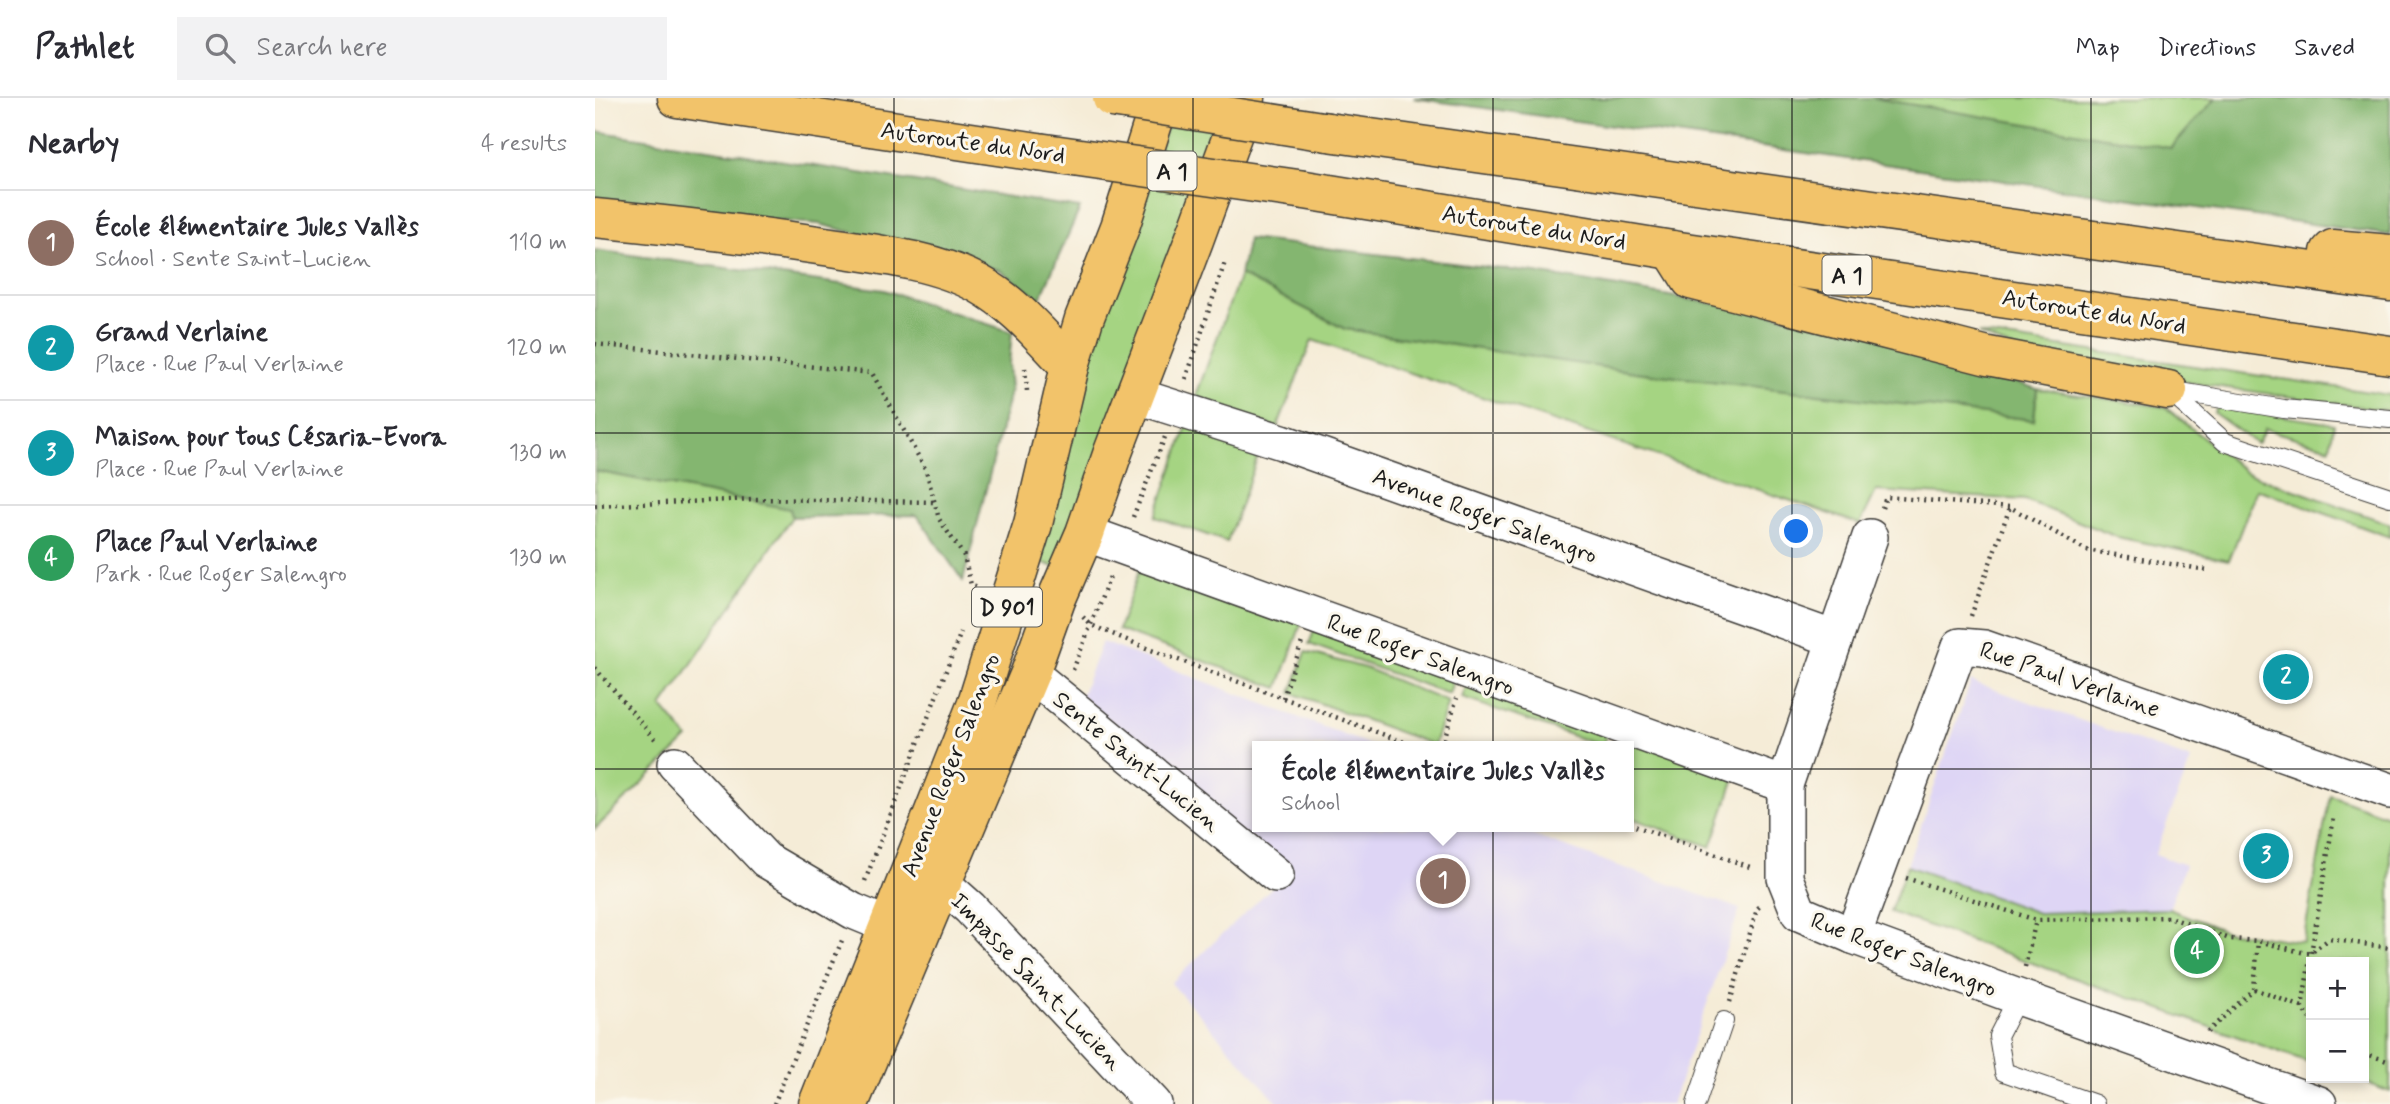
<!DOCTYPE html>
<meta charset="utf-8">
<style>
:root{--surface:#fff;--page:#f2f2f3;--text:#2b2b33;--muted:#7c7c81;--line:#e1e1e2;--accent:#c8321e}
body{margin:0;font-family:Mynerve,sans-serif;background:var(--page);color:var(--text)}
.controls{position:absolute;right:21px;bottom:21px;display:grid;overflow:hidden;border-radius:0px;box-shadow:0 4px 10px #0003}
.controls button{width:63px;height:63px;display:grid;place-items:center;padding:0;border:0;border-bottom:2px solid var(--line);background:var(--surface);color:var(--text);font:35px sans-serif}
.you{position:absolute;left:1202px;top:434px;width:24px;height:24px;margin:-18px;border:5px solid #fff;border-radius:50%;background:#1a73e8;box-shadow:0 0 0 10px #1a73e833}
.badge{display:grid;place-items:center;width:46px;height:46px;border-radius:50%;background:var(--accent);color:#fff;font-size:23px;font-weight:700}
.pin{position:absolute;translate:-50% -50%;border:4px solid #fff;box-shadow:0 2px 7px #0006}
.popup{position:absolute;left:657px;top:643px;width:382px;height:91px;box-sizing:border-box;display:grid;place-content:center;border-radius:0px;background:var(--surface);filter:drop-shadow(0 2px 5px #0005);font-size:23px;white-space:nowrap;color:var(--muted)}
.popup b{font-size:26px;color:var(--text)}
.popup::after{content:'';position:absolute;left:50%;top:100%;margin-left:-14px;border:14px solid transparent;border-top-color:var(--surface)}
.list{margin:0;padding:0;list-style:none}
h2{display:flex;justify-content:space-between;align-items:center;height:91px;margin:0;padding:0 28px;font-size:30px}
h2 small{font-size:23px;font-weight:400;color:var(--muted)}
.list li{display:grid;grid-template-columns:46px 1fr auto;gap:21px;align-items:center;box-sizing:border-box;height:105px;padding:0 28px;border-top:2px solid var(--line)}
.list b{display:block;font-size:26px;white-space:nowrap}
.list p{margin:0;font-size:23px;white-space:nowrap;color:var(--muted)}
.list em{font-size:23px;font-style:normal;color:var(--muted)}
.icon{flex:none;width:38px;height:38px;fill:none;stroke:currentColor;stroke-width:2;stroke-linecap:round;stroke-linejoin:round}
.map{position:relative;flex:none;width:1795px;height:1006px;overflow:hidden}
header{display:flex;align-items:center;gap:42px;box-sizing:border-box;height:98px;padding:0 35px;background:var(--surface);border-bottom:2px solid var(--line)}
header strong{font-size:33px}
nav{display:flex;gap:38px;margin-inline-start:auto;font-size:24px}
.search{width:490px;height:63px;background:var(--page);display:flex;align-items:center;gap:18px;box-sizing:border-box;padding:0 24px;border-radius:0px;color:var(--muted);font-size:26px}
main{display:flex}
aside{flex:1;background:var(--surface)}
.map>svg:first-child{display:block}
.built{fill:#ded5f5}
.green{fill:#a5d482;stroke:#60784f;stroke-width:2}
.forest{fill:#84b670;stroke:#506946;stroke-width:2}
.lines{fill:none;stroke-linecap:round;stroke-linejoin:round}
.service-casing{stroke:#3d3b38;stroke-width:20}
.minor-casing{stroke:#3d3b38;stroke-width:38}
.primary-casing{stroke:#3d3b38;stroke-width:41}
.motorway-casing{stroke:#3d3b38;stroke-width:41}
.path{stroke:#3d3b38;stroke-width:4.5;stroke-dasharray:2 5;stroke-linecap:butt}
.service{stroke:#fff;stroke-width:18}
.minor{stroke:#fff;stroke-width:35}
.primary{stroke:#f2c36a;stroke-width:38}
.motorway{stroke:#f2c36a;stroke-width:38}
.motorway-bridge-casing{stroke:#3d3b38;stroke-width:41;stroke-linecap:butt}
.motorway-bridge{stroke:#f2c36a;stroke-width:38}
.grid{fill:none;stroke:#1c1c1c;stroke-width:2;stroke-opacity:0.55}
.labels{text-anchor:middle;stroke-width:6;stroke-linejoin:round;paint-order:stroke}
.shield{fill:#fbf7ec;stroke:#5f5e5a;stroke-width:2}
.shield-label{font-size:23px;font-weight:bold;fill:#1c1c1c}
.street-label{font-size:24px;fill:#1c1c1c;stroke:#fbf7ec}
</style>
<header>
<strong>Pathlet</strong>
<div class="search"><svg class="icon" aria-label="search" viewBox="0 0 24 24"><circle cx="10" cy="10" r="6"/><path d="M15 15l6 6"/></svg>Search here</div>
<nav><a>Map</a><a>Directions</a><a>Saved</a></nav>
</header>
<main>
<aside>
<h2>Nearby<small>4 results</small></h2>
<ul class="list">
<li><span class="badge" style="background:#8d6e63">1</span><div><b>École élémentaire Jules Vallès</b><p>School · Sente Saint-Lucien</p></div><em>110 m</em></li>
<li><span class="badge" style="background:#0f9aa8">2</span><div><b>Grand Verlaine</b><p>Place · Rue Paul Verlaine</p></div><em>120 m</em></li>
<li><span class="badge" style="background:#0f9aa8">3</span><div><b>Maison pour tous Césaria-Evora</b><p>Place · Rue Paul Verlaine</p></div><em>130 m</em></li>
<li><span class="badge" style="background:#2e9e5b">4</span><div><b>Place Paul Verlaine</b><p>Park · Rue Roger Salengro</p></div><em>130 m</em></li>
</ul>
</aside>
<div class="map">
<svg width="1795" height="1006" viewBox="0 0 1795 1006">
<rect width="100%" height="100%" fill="#fbf7ec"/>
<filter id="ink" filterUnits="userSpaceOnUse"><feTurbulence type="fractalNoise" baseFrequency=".0143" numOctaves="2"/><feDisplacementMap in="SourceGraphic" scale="14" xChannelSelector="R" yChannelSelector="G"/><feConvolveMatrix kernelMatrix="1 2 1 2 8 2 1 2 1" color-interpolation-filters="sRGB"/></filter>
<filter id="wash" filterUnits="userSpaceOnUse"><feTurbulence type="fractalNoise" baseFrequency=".00686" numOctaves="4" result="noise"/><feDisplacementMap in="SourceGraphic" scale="28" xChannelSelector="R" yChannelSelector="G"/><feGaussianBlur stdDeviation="1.57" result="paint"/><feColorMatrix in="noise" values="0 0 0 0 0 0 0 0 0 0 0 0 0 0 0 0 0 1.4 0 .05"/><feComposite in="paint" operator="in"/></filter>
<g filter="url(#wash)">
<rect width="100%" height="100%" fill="#f5ecd7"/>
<!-- built -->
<g class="built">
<path d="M507 544 778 648H662V729H914L1145 811 1077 1006H684L576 885 691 776 486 598Z"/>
<path d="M1376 583 1596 662 1560 756 1590 767 1574 811 1443 815 1312 768Z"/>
</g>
<!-- green -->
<g class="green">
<path d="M581 0H641L460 469 443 463 500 239Z"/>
<path d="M1231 0H1795V79L1416 30Z"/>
<path d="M645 177 750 231 1439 322 1442 291 1570 309 1652 375 1795 426V439L1662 391 1634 462 1522 439 1430 402 1281 393 1265 426 717 242 682 330 601 298Z"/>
<path d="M1383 236 1795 297V313L1450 264Z"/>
<path d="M1622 308 1739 326 1735 350 1670 331 1662 346 1619 315Z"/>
<path d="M593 326 665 352 632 444 560 419Z"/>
<path d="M0 373 196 411 197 419 67 609 93 640 0 731Z"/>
<path d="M548 462 708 521 683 590 523 532Z"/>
<path d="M722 525 861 574 854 596 714 546Z"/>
<path d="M711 554 770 570 853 604 839 647 696 595Z"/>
<path d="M875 579 1015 629 1008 648 867 600Z"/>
<path d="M1030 634 1142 674 1116 749 1034 719V648H1026Z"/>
<path d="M1735 697 1795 719V994L1757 980H1769V864H1716V965L1295 814 1312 768 1443 815 1574 811 1630 833 1708 844Z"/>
</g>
<!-- forest -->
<g class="forest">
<path d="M818 0H1278L1576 50 1621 0H1795V137Z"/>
<path d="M0 33 485 110 445 201 405 172 224 126 0 108Z"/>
<path d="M653 141 941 175 1254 229 1442 291 1439 322 1040 274 750 231 645 177Z"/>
<path d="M0 152 289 192 417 234 414 266 416 291 368 483 322 417 197 419 195 411 0 373Z"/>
</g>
</g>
<g filter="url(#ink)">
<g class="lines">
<defs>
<g id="service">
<path d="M1573 292 1630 344 1795 399"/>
<path d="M1573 292 1689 311 1795 321"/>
<path d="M1423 899 1403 938 1409 974 1500 1006"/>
<path d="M1101 1006 1129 923"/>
</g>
<g id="minor">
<path d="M539 297 687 344 1240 541"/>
<path d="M490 435 1190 687"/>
<path d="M1275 439 1190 687V780L1204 815 1258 838 1423 899 1724 1006"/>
<path d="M435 575 681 777"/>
<path d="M80 666 171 762 258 813 321 839"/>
<path d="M323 775 347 785 375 810 559 1006"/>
<path d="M1258 838 1365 548 1389 550 1795 693"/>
</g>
<g id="primary">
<path d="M0 120C75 127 149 136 223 147 274 155 338 161 384 186 420 206 447 239 475 268"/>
<path d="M223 1006 381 608 438 426 475 268 489 221 525 129 566 0"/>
<path d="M254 1006 435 575 461 502 490 435 518 354 599 142 651 0"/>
</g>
<g id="motorway">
<path d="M82 0 443 54"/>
<path d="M733 34 1795 184"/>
<path d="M710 92 1077 152 1795 257"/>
<path d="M1077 152 1096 182 1393 258 1573 292"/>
<path d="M1735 154 1738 151 1795 156"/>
</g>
</defs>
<!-- service casing -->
<use href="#service" class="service-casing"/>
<!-- minor casing -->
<use href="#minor" class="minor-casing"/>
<!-- primary casing -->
<use href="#primary" class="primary-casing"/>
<!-- motorway casing -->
<use href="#motorway" class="motorway-casing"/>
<!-- path -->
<g class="path">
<path d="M0 246 277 275 331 372 344 421 369 458 376 487 385 489"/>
<path d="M430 270 432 293"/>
<path d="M591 281 630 164"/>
<path d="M0 408 158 401 340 404"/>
<path d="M1287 410 1291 399 1415 409 1491 452 1612 472"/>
<path d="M538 419 570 339"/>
<path d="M1376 518 1415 409"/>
<path d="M488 519 496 527 556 552 820 648"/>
<path d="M0 570 60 641"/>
<path d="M478 572 516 476"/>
<path d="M688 600 707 544"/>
<path d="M847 648 862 600"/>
<path d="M1034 726 1158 770"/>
<path d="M1311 780 1441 822 1574 819 1635 841 1663 843 1710 855H1716L1734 841 1795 850"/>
<path d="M270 783 366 534"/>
<path d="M1430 869 1441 822"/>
<path d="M1659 891 1707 909"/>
<path d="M1135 904 1162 811 1167 806"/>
<path d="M1716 921 1707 909 1739 719"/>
<path d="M1612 934 1659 891 1663 843"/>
<path d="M1769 955 1795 964"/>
<path d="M179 1006 248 840"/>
</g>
<!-- service -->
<use href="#service" class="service"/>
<!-- minor -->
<use href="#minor" class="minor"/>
<!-- primary -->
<use href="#primary" class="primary"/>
<!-- motorway -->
<use href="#motorway" class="motorway"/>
<defs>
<g id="motorway-bridge">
<path d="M517 0 733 34"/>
<path d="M443 54 710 92"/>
</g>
</defs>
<!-- motorway-bridge casing -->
<use href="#motorway-bridge" class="motorway-bridge-casing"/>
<!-- motorway-bridge -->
<use href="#motorway-bridge" class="motorway-bridge"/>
</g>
</g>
<!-- grid -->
<path class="grid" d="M299 0V1006M598 0V1006M898 0V1006M1197 0V1006M1496 0V1006M0 335H1795M0 671H1795"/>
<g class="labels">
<!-- shield labels -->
<g class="shield">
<rect x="552.5" y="53.5" width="49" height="39" rx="5"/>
<rect x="1227.5" y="157.5" width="49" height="39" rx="5"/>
<rect x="377" y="489.5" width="70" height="39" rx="5"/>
</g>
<g class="shield-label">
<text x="577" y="81">A 1</text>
<text x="1252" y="185">A 1</text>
<text x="412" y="517">D 901</text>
</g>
<!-- street labels -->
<g class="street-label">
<text transform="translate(378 44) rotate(8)" y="8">Autoroute du Nord</text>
<text transform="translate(939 129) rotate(9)" y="8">Autoroute du Nord</text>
<text transform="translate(1499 213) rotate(9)" y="8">Autoroute du Nord</text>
<text transform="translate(890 417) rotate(20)" y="8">Avenue Roger Salengro</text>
<text transform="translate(826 556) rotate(20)" y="8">Rue Roger Salengro</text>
<text transform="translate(1475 581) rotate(19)" y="8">Rue Paul Verlaine</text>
<text transform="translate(542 663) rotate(39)" y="8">Sente Saint-Lucien</text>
<text transform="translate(355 667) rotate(-69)" y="8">Avenue Roger Salengro</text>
<text transform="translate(1309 856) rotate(21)" y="8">Rue Roger Salengro</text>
<text transform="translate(442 883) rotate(46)" y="8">Impasse Saint-Lucien</text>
</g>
</g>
</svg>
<div class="controls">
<button>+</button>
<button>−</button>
</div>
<div class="you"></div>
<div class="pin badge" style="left:848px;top:783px;background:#8d6e63">1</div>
<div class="popup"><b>École élémentaire Jules Vallès</b>School</div>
<div class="pin badge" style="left:1691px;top:579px;background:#0f9aa8">2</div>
<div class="pin badge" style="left:1671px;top:758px;background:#0f9aa8">3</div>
<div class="pin badge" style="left:1602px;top:853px;background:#2e9e5b">4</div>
</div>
</main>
